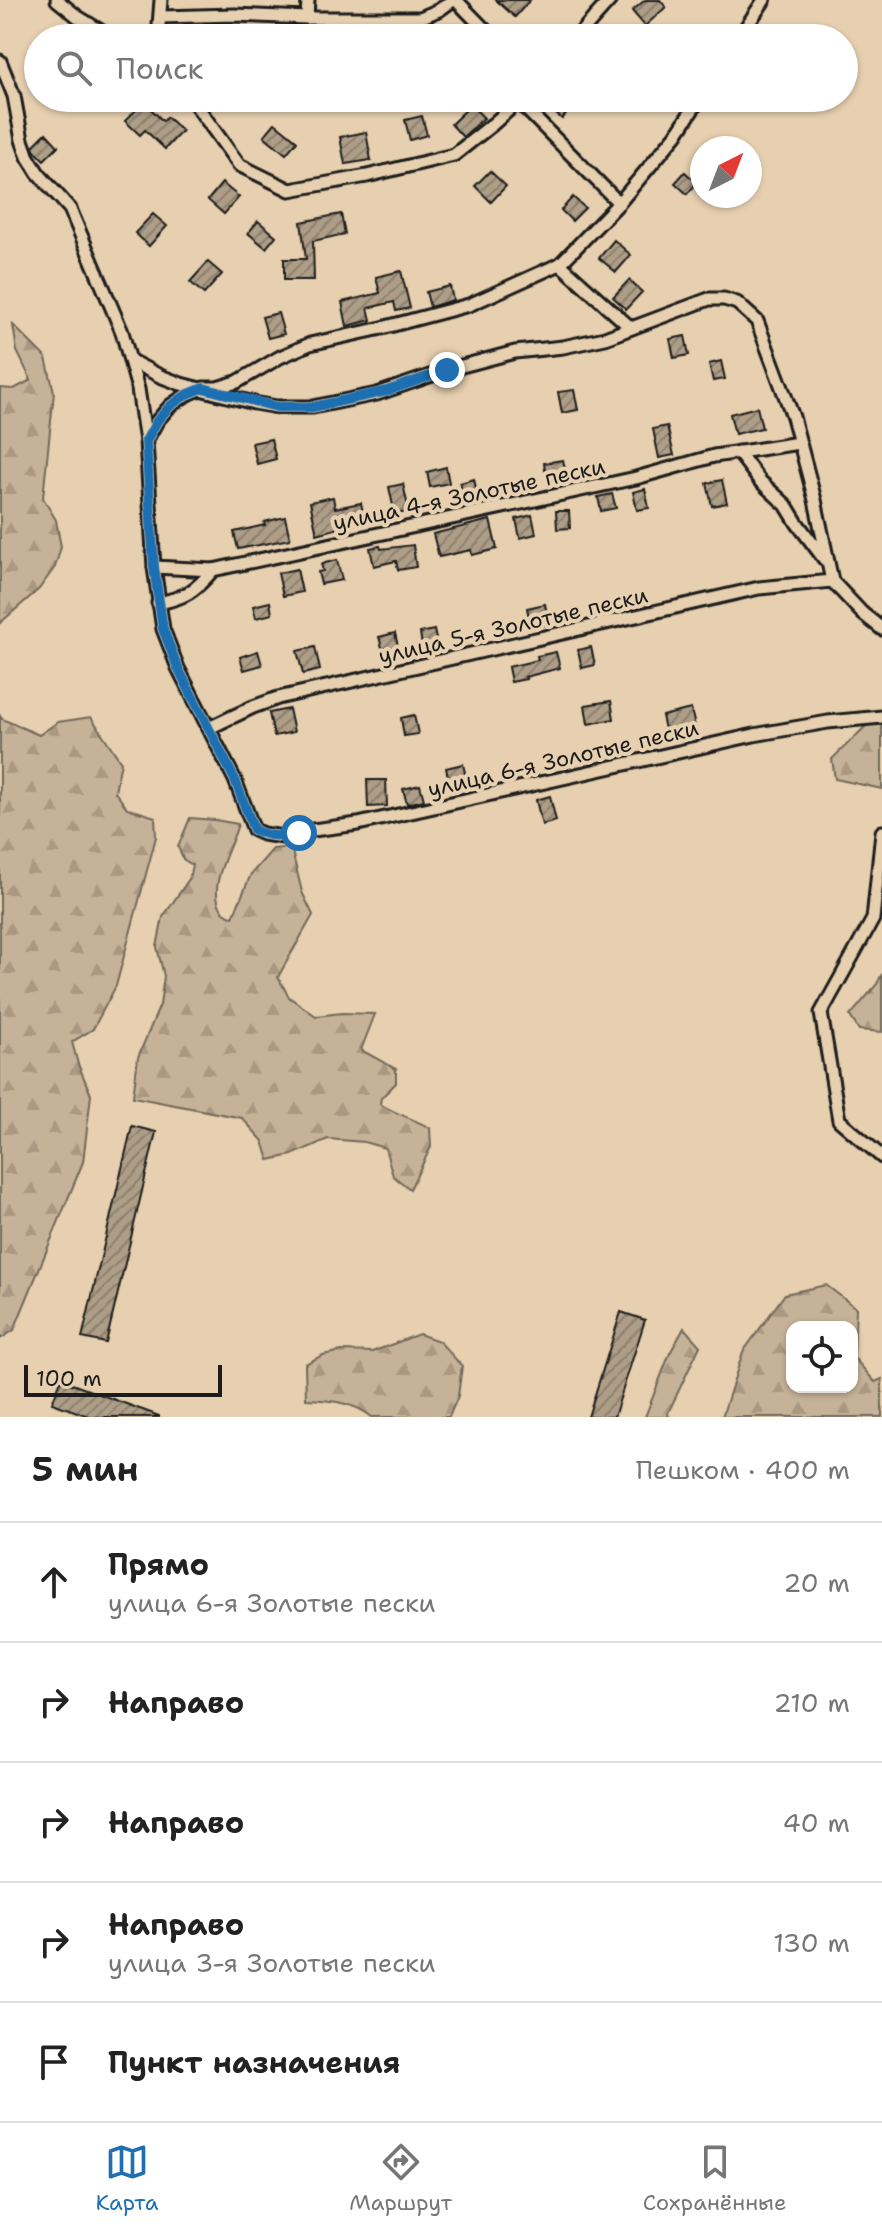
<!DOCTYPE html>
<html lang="ru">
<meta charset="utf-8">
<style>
:root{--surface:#fff;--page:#f6f6f6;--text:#222;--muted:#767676;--line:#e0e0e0;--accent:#1f6fb2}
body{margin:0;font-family:"Shantell Sans",sans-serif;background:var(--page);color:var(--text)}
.controls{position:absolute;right:24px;bottom:24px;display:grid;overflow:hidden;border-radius:16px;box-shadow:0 2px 6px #0004}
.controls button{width:72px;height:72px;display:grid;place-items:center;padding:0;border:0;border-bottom:2px solid var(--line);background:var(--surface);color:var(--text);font:40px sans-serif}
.compass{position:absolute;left:690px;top:136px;width:72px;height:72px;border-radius:50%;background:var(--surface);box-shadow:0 2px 6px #0004;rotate:42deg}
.scale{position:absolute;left:24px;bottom:20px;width:198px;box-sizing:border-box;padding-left:8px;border:4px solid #1c1c1c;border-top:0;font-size:22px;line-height:28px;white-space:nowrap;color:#1c1c1c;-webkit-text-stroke:6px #e7d0b0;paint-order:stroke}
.stop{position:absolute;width:24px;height:24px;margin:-18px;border:6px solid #1f6fb2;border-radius:50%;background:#fff}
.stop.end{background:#1f6fb2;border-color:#fff;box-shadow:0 2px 8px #0008}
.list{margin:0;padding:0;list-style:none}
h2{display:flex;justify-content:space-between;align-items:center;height:104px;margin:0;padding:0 32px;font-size:34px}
h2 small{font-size:26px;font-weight:400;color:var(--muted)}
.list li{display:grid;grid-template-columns:52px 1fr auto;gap:24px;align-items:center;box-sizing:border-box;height:120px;padding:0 32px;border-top:2px solid var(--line)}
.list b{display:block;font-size:30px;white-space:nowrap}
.list p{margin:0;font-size:26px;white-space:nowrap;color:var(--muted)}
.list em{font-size:26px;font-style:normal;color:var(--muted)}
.icon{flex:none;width:44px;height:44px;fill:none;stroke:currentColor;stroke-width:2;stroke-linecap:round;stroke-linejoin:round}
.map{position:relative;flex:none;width:882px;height:1417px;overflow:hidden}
.search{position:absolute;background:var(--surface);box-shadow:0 2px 6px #0004;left:24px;right:24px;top:24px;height:88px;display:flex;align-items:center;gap:20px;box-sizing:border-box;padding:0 28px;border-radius:44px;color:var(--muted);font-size:30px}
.sheet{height:704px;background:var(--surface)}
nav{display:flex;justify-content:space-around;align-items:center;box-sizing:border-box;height:112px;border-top:2px solid var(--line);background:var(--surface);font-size:22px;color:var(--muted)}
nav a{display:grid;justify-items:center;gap:4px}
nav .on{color:var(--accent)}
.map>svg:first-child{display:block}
.forest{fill:url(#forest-firs);stroke:#71675a;stroke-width:2;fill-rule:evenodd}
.building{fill:url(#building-hatch);stroke:#1c1c1c;stroke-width:2}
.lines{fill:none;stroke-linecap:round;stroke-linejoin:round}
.street-casing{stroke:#1c1c1c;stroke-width:17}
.street{stroke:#e7d0b0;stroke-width:11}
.route{stroke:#1f6fb2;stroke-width:10}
.labels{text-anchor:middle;stroke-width:8;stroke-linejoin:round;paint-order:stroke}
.street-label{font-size:22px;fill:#1c1c1c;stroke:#e7d0b0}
</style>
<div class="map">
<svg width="882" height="1417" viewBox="0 0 882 1417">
<defs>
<pattern id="forest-firs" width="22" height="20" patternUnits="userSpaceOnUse" patternTransform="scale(2)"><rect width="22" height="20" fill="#c6b298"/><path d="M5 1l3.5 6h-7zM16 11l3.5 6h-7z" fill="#aa9882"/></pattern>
<pattern id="building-hatch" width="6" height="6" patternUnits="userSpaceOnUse" patternTransform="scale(2)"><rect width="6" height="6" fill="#ae9e87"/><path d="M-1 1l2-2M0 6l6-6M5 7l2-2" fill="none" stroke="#8d806e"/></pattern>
</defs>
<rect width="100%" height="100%" fill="#e7d0b0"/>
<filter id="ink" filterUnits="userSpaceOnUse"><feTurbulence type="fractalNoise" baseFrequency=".0125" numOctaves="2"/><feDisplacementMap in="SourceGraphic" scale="16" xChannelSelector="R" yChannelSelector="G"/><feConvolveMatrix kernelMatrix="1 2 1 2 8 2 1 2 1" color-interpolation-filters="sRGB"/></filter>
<g filter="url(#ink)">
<!-- forest -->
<g class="forest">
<path d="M13 325 46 358 54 392 43 498 56 520 61 547 55 567 39 589 0 623V388L14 389 31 380 17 351Z"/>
<path d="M0 716 2 719 39 735 58 722 91 717 121 762 115 792 127 808 155 817 156 837 116 986 93 1029 72 1042 78 1064 91 1095 83 1162 14 1330 0 1339Z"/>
<path d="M882 720V789L835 779 832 759 867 725Z"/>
<path d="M190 818 215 820 238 824C232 847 206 887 222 910 225 913 229 915 233 917L251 874 273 849 291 847 302 892 313 915 278 977 289 997 316 1016 342 1013 375 1014 361 1050 396 1069V1083L381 1098 380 1104C396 1114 414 1119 430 1128L431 1147 410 1189 393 1176 385 1148 364 1142 328 1139 292 1155 269 1160 263 1141 242 1118 133 1097 138 1057 160 1005 164 976 157 947 163 917 189 879 192 865 183 859 178 847Z"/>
<path d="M882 974V1032L859 1030 850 1016 877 984Z"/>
<path d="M826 1285 856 1308 854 1358 875 1382 882 1379V1417H722L743 1352 785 1294ZM792 1327H852V1387H792Z"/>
<path d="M684 1328 700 1346 668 1413 669 1417H645L670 1353Z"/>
<path d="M419 1334 439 1341 462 1366 458 1396 449 1417H372C354 1402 329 1400 306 1399L305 1364 323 1355 342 1351 372 1352Z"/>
</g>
<!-- building -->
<g class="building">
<path d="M496 0H530L515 17Z"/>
<path d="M645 0H660L666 7 645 26 632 11Z"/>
<path d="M537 98H565L574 105 562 119Z"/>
<path d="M144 102 163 121 167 117 182 131 165 149 145 130 140 135 125 121Z"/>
<path d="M471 105 484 118 463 137 451 124Z"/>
<path d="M422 116 427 135 410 140 405 120Z"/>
<path d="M275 123 297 141 286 154 264 136Z"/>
<path d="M366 132 371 160 345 164 340 137Z"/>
<path d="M46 133 58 146 44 160 35 151 33 146Z"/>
<path d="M490 171 506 186 491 202 475 186Z"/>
<path d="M685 172 697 183 687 194 675 183Z"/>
<path d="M222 183 239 197 224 214 208 200Z"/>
<path d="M573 197 585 208 572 221 561 210Z"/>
<path d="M153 214 167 226 149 246 135 233Z"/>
<path d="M341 214 345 234 313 241 314 280H284V259H306L301 222Z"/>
<path d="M258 221 276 236 266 248 248 233Z"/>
<path d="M614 240 631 255 616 272 599 258Z"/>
<path d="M208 262 222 274 204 294 190 282Z"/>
<path d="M401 271 410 308 396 311 394 302 368 308 371 320 347 326 342 302 380 293 376 277Z"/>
<path d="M629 280 642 292 626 309 613 297Z"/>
<path d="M450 286 453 300 430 307 426 292Z"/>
<path d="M278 313 284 334 268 338 262 317Z"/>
<path d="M685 336 689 355 674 358 670 339Z"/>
<path d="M721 361 725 379 713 381 709 364Z"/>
<path d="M574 390 578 410 562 413 558 392Z"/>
<path d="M757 407 762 428 735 434 730 414Z"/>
<path d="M667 426 674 455 659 458 653 429Z"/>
<path d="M271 439 276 459 257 464 252 443Z"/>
<path d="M563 460 567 478 547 482 544 463Z"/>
<path d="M446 467 449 483 430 487 427 472Z"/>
<path d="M474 479 478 498 464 501 460 483Z"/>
<path d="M722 480 727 503 712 506 707 483Z"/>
<path d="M403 484 409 511 395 515 389 487Z"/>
<path d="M645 489 649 508 637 510 633 492Z"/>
<path d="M612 494 616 508 601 511 598 497Z"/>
<path d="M333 497 335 508 361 503 365 521 317 534 310 502Z"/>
<path d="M556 511H569L570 528 557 529Z"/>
<path d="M532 515 536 534 520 538 516 519Z"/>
<path d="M285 517 290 539 238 549 234 532 265 525 264 522Z"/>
<path d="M490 520 497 549 472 555 471 550 439 557 433 534Z"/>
<path d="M413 545 416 567 398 570 396 561 374 566 370 548 380 546 381 549Z"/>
<path d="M337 560 342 580 321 584 318 572 323 571 321 564Z"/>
<path d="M297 569 302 592 283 596 278 573Z"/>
<path d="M270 602 272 614 256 618 253 606Z"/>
<path d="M545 604 549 624 531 628 527 608Z"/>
<path d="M434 630 438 648 423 651 420 633Z"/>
<path d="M395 633 400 655 385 658 379 637Z"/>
<path d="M315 647 320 670 303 674 297 651Z"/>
<path d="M591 647 595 665 582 668 578 650Z"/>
<path d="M258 651 262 665 244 670 240 657Z"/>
<path d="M556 652 560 668 525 677 526 679 511 682 508 667 538 660 537 656Z"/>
<path d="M611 701 614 719 588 724 585 705Z"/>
<path d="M289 709 294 732 274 736 269 713Z"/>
<path d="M691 709 696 731 667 738 662 716Z"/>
<path d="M414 715 418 734 404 736 401 718Z"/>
<path d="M463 764 468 786 451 790 446 768Z"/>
<path d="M367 780H386L387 806 368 807Z"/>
<path d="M420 785 424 800 407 804 403 789Z"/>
<path d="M550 796 556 821 542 825 536 800Z"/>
<path d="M132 1126 156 1132 106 1343 82 1338Z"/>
<path d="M621 1312 645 1320 614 1417H588Z"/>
<path d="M61 1380 159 1416V1417H91L52 1403Z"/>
</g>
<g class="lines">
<defs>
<g id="street">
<path d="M57 0 78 17 112 38"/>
<path d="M456 0 493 38"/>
<path d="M161 17 234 15 307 18H420L439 10 453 0"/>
<path d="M307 18 308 0"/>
<path d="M158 38 161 0"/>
<path d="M576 38 610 0"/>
<path d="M739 38 764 0"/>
<path d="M0 61 14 96 22 140 28 157 38 173 70 209 122 332 138 389 146 441"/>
<path d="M191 98 239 165 290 190 367 176 454 155 493 124 522 98"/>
<path d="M700 98 676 135 619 203 560 264 469 305 382 328 310 344 280 357 237 382 217 388H203L186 395 170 406 157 421 146 441 154 567 163 629 178 668 235 780 254 830 263 834 283 837 313 830 358 824 754 735 828 722 882 717"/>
<path d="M519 102 619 203"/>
<path d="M560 264 631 328"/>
<path d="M131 361 160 376 181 384 254 403 277 407H313L377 394 447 370 515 352 563 347 605 338 709 299H724L737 303 757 321 793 417 815 500 832 581 862 613 882 629"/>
<path d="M738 452 760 481 786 505 797 523 825 560"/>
<path d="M154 567 213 570"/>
<path d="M158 603C185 598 195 591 213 570L636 478 714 456 799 443"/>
<path d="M209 728 253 707 278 698 759 588 832 581"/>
<path d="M882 832 873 919 821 1013 839 1120 882 1157"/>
</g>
</defs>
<!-- street casing -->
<use href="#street" class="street-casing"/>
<!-- street -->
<use href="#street" class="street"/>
</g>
</g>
<g class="lines" filter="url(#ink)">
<!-- route -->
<path class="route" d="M299 833C282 837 270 837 254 830L235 780 178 668 163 629 154 567 146 441 157 421 170 406 186 395 203 388 277 407H313L387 391 447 370"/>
</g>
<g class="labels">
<!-- street labels -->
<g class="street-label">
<text transform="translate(469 494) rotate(-12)" y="8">улица 4-я Золотые пески</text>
<text transform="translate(513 625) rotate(-13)" y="8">улица 5-я Золотые пески</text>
<text transform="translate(563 758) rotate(-13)" y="8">улица 6-я Золотые пески</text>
</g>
</g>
</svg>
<div class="controls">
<button><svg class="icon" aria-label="locate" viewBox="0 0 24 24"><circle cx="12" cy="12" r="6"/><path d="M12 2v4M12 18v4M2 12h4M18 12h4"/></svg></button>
</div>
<svg class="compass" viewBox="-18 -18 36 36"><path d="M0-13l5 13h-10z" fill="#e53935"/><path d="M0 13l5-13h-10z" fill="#767676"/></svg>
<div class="scale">100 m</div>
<div class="stop" style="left:299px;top:833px"></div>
<div class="stop end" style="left:447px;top:370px"></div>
<div class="search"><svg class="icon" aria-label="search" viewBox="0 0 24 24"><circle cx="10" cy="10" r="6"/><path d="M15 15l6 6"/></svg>Поиск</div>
</div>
<section class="sheet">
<h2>5 мин<small>Пешком · 400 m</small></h2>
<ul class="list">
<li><svg class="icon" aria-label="ahead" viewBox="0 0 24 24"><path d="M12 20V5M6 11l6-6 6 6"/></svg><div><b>Прямо</b><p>улица 6-я Золотые пески</p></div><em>20 m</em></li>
<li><svg class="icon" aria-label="right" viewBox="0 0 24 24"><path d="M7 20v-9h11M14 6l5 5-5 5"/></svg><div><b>Направо</b></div><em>210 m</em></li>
<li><svg class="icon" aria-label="right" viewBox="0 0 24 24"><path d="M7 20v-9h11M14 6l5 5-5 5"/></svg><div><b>Направо</b></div><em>40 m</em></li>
<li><svg class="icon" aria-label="right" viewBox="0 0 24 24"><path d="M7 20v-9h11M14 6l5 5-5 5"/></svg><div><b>Направо</b><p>улица 3-я Золотые пески</p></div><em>130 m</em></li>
<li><svg class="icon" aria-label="arrive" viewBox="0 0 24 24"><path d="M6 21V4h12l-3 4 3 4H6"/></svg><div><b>Пункт назначения</b></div></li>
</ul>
</section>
<nav>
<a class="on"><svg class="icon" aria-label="map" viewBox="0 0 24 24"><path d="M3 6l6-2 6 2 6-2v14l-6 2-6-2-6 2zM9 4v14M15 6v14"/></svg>Карта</a>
<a><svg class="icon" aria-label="directions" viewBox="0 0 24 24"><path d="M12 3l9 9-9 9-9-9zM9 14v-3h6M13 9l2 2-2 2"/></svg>Маршрут</a>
<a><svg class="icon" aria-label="saved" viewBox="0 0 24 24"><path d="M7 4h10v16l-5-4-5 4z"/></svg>Сохранённые</a>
</nav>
